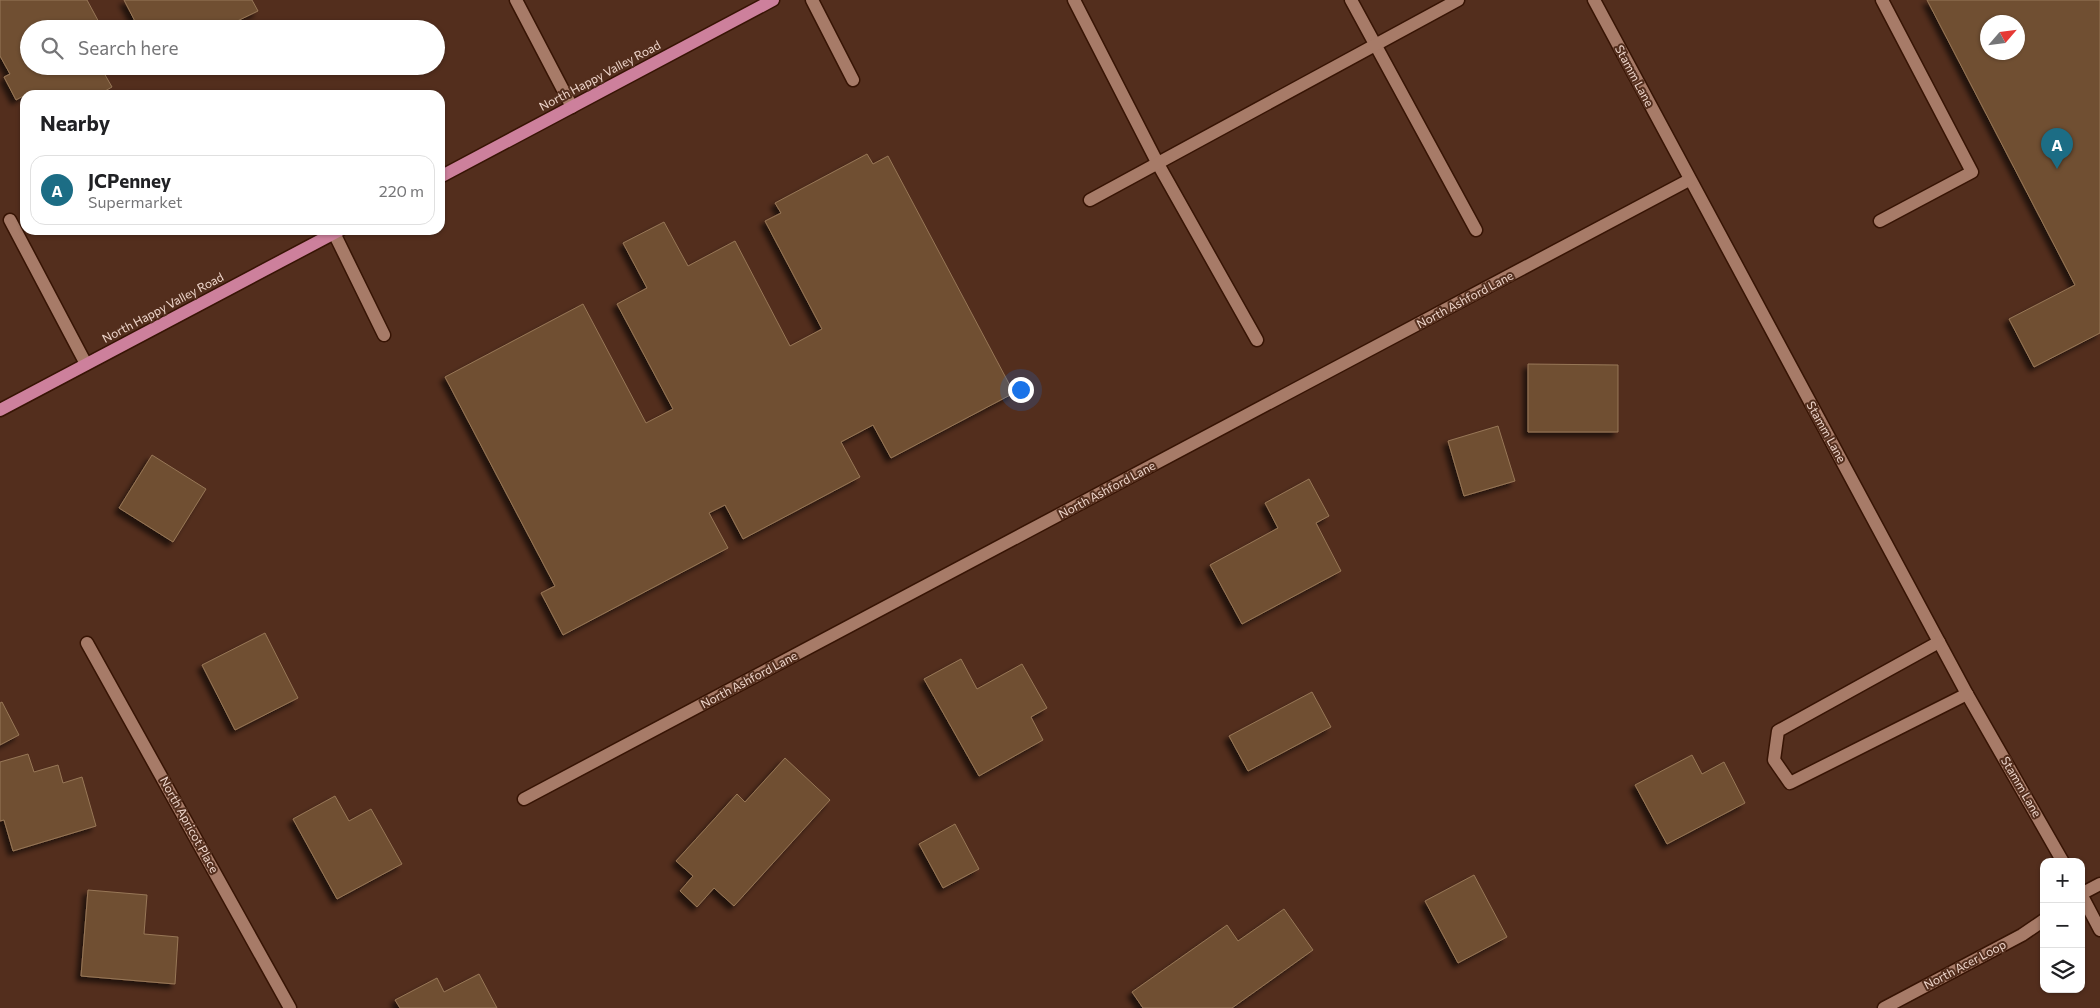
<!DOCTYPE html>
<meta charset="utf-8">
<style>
:root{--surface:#fff;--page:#f2f2f2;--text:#202124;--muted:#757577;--line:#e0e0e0;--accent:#1c6d85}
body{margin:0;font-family:Commissioner,sans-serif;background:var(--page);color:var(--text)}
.controls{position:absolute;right:15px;bottom:15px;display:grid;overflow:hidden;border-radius:10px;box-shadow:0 1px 4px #0004}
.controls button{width:45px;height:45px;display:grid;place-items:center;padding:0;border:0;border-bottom:1px solid var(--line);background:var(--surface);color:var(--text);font:25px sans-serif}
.compass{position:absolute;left:1980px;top:15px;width:45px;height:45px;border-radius:50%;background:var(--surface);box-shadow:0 1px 4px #0004;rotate:62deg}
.you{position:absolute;left:1020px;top:389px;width:18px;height:18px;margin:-12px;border:4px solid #fff;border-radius:50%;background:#1a73e8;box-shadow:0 0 0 8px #1a73e833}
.badge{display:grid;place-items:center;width:32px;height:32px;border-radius:50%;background:var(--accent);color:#fff;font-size:16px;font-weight:700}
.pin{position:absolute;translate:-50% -41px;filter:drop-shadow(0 1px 2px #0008)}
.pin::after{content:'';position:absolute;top:26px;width:18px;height:15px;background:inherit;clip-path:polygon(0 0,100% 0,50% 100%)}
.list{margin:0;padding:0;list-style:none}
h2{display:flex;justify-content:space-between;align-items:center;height:65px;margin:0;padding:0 20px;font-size:21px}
h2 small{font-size:16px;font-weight:400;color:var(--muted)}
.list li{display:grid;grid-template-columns:32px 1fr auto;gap:15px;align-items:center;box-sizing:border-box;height:70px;margin:0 10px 10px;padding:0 10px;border:1px solid var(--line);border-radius:15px}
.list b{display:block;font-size:19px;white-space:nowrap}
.list p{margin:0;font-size:16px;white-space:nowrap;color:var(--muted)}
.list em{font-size:16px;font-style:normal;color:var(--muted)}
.icon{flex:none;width:28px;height:28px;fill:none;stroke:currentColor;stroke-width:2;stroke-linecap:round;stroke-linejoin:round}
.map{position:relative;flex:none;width:2100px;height:1008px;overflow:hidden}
.search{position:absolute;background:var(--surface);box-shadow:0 1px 4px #0004;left:20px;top:20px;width:425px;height:55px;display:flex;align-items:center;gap:12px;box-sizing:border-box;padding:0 18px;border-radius:28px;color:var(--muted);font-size:19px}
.panel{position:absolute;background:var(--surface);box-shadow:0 1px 4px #0004;left:20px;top:90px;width:425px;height:145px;border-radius:15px}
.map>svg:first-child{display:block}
.building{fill:#6f5032;stroke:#987757;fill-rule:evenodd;filter:url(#shadow)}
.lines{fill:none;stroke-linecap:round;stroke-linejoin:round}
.minor-casing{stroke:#371404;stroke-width:15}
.major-casing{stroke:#371404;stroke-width:15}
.minor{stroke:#a77b68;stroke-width:12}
.major{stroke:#cd809c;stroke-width:12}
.labels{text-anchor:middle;stroke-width:4;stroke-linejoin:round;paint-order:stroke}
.street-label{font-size:12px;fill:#f0d7cd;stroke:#532e1d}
</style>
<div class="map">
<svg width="2100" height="1008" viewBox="0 0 2100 1008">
<defs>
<filter id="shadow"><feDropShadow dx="-4.5" dy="4.5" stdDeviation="2.5" flood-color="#0009"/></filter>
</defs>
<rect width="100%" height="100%" fill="#532e1d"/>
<!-- building -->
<g class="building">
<path d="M0 0H87L101 26 97 29H29V66H100L112 87 98 95 27 94 16 100 4 77 10 74 0 56Z"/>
<path d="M124 0H252L258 11 229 25 230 29H139Z"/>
<path d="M1927 0H2100V333L2034 367 2009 319 2075 285ZM1988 22H2018V52H1988Z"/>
<path d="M867 154 873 164 888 156 1014 393 891 458 873 425 841 442 860 477 743 539 725 505 709 513 728 548 563 635 541 593 555 586 445 377 583 304 646 423 673 409 617 304 647 288 623 243 664 222 688 266 735 241 790 346 822 329 765 221 781 213 775 203Z"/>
<path d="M1528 364 1618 365V432H1528Z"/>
<path d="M1498 426 1515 481 1464 496 1448 441Z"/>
<path d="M152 455 206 489 173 542 119 508Z"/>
<path d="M1309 479 1329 516 1316 523 1341 571 1242 624 1210 565 1278 528 1265 503Z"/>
<path d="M265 633 298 698 235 730 202 665Z"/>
<path d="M961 659 977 689 1022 664 1047 708 1031 717 1043 740 979 776 924 679Z"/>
<path d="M1312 692 1331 727 1248 771 1229 736Z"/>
<path d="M2 702 19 735 0 745V703Z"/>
<path d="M28 754 34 772 58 765 63 783 82 777 96 826 13 851 4 820 0 821V762Z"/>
<path d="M1692 755 1702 774 1724 762 1745 803 1667 844 1635 785Z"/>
<path d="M785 758 830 800 734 906 714 888 697 907 680 891 693 876 676 861 737 794 745 802Z"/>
<path d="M335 796 349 821 371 809 402 864 337 899 293 819Z"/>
<path d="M955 824 979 869 943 888 919 844Z"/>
<path d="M1474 875 1507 937 1458 963 1425 901Z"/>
<path d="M88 890 147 895 144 934 178 937 175 984 81 976Z"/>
<path d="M1284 909 1313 950 1232 1008H1143L1132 992 1227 925 1238 941Z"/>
<path d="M479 974 497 1008H400L395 1000 437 978 444 992Z"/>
</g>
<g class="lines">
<defs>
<g id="minor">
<path d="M516 0 572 107"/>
<path d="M812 0 853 80"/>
<path d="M1074 0 1158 164 1257 340"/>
<path d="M1351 0 1476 230"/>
<path d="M1594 0 1967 694 2063 862"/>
<path d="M1090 200 1458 0"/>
<path d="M10 220 86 364"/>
<path d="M1880 221 1972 172 1882 0"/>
<path d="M334 233 384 335"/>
<path d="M1939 642 1778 731 1774 760 1790 783 1967 694"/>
<path d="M87 643 290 1008"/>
<path d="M524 799 1689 180"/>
<path d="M2081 894 2100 930"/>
<path d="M2081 894 2100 884"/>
<path d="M1884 1008 2022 935 2044 920"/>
</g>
<g id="major">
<path d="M440 177 773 0"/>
<path d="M0 410 340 230"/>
</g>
</defs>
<!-- minor casing -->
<use href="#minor" class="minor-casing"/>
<!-- major casing -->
<use href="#major" class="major-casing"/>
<!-- minor -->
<use href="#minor" class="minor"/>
<!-- major -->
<use href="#major" class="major"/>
</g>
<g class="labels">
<!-- street labels -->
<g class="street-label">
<text transform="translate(600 76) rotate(-28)" y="4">North Happy Valley Road</text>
<text transform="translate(1634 76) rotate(62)" y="4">Stamm Lane</text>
<text transform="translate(1465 300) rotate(-28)" y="4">North Ashford Lane</text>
<text transform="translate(163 308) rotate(-28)" y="4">North Happy Valley Road</text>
<text transform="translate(1826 432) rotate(61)" y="4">Stamm Lane</text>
<text transform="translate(1107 490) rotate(-28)" y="4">North Ashford Lane</text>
<text transform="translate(749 680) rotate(-28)" y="4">North Ashford Lane</text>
<text transform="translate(2021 787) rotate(60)" y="4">Stamm Lane</text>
<text transform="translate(189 825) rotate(61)" y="4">North Apricot Place</text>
<text transform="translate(1965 965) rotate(-28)" y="4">North Acer Loop</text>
</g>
</g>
</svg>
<div class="controls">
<button>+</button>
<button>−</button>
<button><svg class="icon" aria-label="layers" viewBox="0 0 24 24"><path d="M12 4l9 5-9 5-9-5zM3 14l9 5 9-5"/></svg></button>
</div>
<svg class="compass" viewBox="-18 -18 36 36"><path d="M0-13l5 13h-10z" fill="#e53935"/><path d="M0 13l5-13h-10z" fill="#757577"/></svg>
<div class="you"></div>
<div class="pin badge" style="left:2057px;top:169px">A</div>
<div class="search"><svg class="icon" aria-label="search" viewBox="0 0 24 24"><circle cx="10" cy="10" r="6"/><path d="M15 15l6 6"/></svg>Search here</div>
<section class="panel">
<h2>Nearby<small></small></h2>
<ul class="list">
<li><span class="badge">A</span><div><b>JCPenney</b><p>Supermarket</p></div><em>220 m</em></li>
</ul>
</section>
</div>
